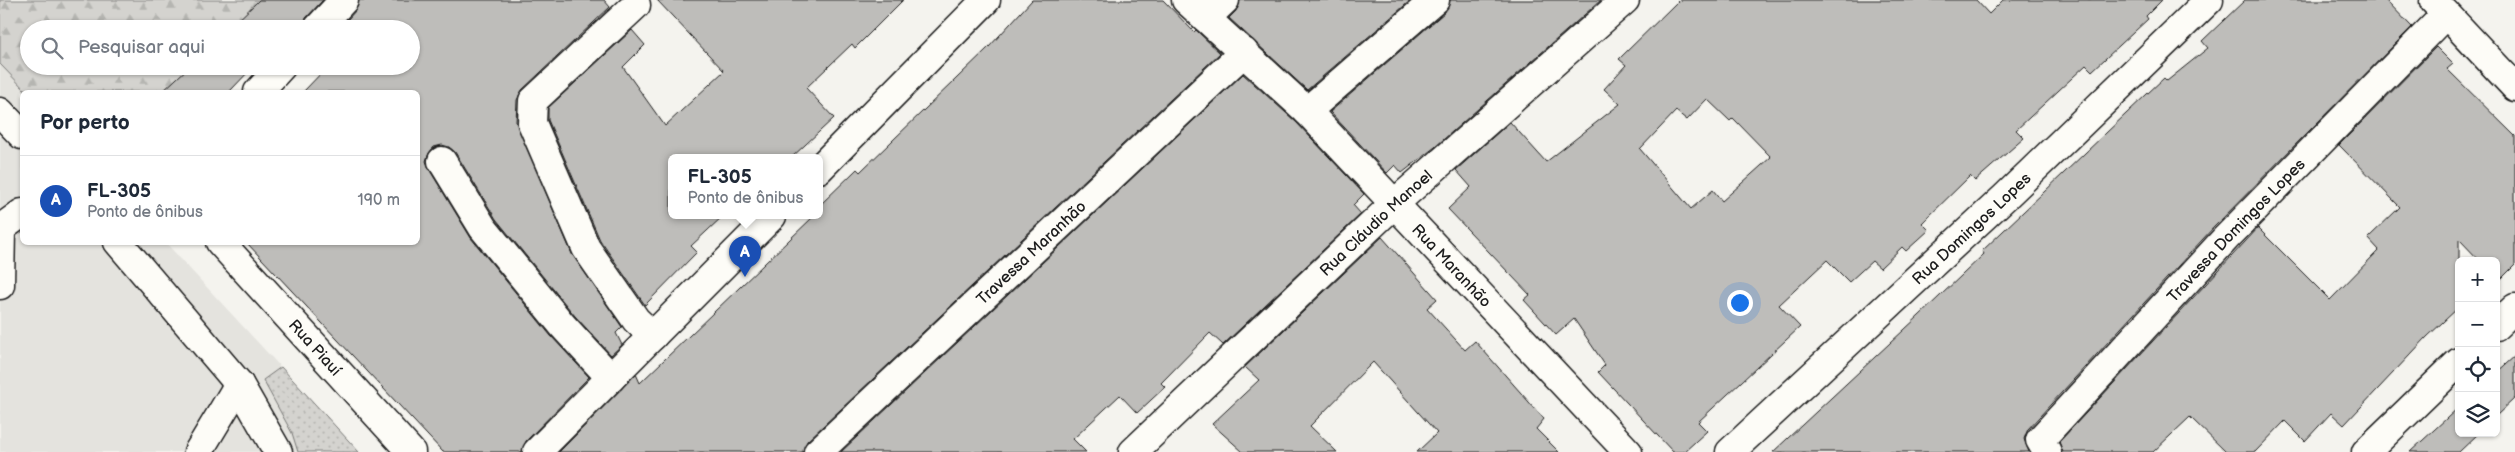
<!DOCTYPE html>
<html lang="pt">
<meta charset="utf-8">
<style>
:root{--surface:#fff;--page:#f2f2f3;--text:#1f2937;--muted:#747a83;--line:#e0e1e3;--accent:#1a73e8}
body{margin:0;font-family:"Balsamiq Sans",sans-serif;background:var(--page);color:var(--text)}
.controls{position:absolute;right:15px;bottom:15px;display:grid;overflow:hidden;border-radius:8px;box-shadow:0 1px 4px #0004}
.controls button{width:45px;height:45px;display:grid;place-items:center;padding:0;border:0;border-bottom:1px solid var(--line);background:var(--surface);color:var(--text);font:25px sans-serif}
.you{position:absolute;left:1739px;top:302px;width:18px;height:18px;margin:-12px;border:4px solid #fff;border-radius:50%;background:#1a73e8;box-shadow:0 0 0 8px #1a73e833}
.badge{display:grid;place-items:center;width:32px;height:32px;border-radius:50%;background:var(--accent);color:#fff;font-size:16px;font-weight:700}
.pin{position:absolute;translate:-50% -41px;filter:drop-shadow(0 1px 2px #0008)}
.pin::after{content:'';position:absolute;top:26px;width:18px;height:15px;background:inherit;clip-path:polygon(0 0,100% 0,50% 100%)}
.popup{position:absolute;left:668px;top:154px;width:155px;height:65px;box-sizing:border-box;display:grid;place-content:center;border-radius:8px;background:var(--surface);filter:drop-shadow(0 1px 4px #0005);font-size:16px;white-space:nowrap;color:var(--muted)}
.popup b{font-size:19px;color:var(--text)}
.popup::after{content:'';position:absolute;left:50%;top:100%;margin-left:-10px;border:10px solid transparent;border-top-color:var(--surface)}
.list{margin:0;padding:0;list-style:none}
h2{display:flex;justify-content:space-between;align-items:center;height:65px;margin:0;padding:0 20px;font-size:21px}
h2 small{font-size:16px;font-weight:400;color:var(--muted)}
.list li{display:grid;grid-template-columns:32px 1fr auto;gap:15px;align-items:center;box-sizing:border-box;height:90px;padding:0 20px;border-top:1px solid var(--line)}
.list b{display:block;font-size:19px;white-space:nowrap}
.list p{margin:0;font-size:16px;white-space:nowrap;color:var(--muted)}
.list em{font-size:16px;font-style:normal;color:var(--muted)}
.icon{flex:none;width:28px;height:28px;fill:none;stroke:currentColor;stroke-width:2;stroke-linecap:round;stroke-linejoin:round}
.map{position:relative;flex:none;width:2515px;height:452px;overflow:hidden}
.search{position:absolute;background:var(--surface);box-shadow:0 1px 4px #0004;left:20px;top:20px;width:400px;height:55px;display:flex;align-items:center;gap:12px;box-sizing:border-box;padding:0 18px;border-radius:28px;color:var(--muted);font-size:19px}
.panel{position:absolute;background:var(--surface);box-shadow:0 1px 4px #0004;left:20px;top:90px;width:400px;height:155px;border-radius:8px}
.map>svg:first-child{display:block}
.built{fill:#e4e3de}
.green{fill:url(#green-dots);stroke:#787876}
.forest{fill:url(#forest-firs);stroke:#787876}
.building{fill:#bebdba;stroke:#1c1c1c;fill-rule:evenodd}
.lines{fill:none;stroke-linecap:round;stroke-linejoin:round}
.minor-casing{stroke:#1c1c1c;stroke-width:31}
.minor{stroke:#fdfcf7;stroke-width:28}
.labels{text-anchor:middle;stroke-width:4;stroke-linejoin:round;paint-order:stroke}
.street-label{font-size:16px;fill:#1c1c1c;stroke:#fdfcf7}
</style>
<div class="map">
<svg width="2515" height="452" viewBox="0 0 2515 452">
<defs>
<pattern id="green-dots" width="8" height="8" patternUnits="userSpaceOnUse" patternTransform="scale(1.25)"><rect width="8" height="8" fill="#d4d3cf"/><path d="M2 2h.1M6 6h.1" fill="none" stroke="#b5b5b1" stroke-width="1.8" stroke-linecap="round"/></pattern>
<pattern id="forest-firs" width="22" height="20" patternUnits="userSpaceOnUse" patternTransform="scale(1.25)"><rect width="22" height="20" fill="#d4d3cf"/><path d="M5 1l3.5 6h-7zM16 11l3.5 6h-7z" fill="#b5b5b1"/></pattern>
</defs>
<rect width="100%" height="100%" fill="#f4f3ee"/>
<filter id="ink" filterUnits="userSpaceOnUse"><feTurbulence type="fractalNoise" baseFrequency=".02" numOctaves="2"/><feDisplacementMap in="SourceGraphic" scale="10" xChannelSelector="R" yChannelSelector="G"/><feConvolveMatrix kernelMatrix="1 2 1 2 8 2 1 2 1" color-interpolation-filters="sRGB"/></filter>
<g filter="url(#ink)">
<!-- built -->
<path class="built" d="M0 0 29 29V66L166 92H22V242L166 243 359 452H0Z"/>
<!-- green -->
<path class="green" d="M281 367 359 452H298L292 433 263 380Z"/>
<!-- forest -->
<path class="forest" d="M0 0H263L233 29H29V66H194L166 92H27L0 64Z"/>
<!-- building -->
<g class="building">
<path d="M259 0H323L306 18 302 29H294L291 26 288 29H229Z"/>
<path d="M359 0H604L610 7 522 90 517 100 516 122 572 254 622 327 616 333 622 345 611 355 575 316 496 219 455 152 449 147 442 145 434 147 429 153 426 161 429 169 471 238 551 336 589 377 526 441 522 452H443L246 242H418V92H303L328 66H411V29H339L356 10Z"/>
<path d="M657 0H903L855 48 852 44 806 88 834 118 791 158H671V216H723L691 246 697 252 645 305 600 240 548 120V108L632 30 645 45 623 67 665 126 724 71Z"/>
<path d="M1032 0H1163L1194 32 1196 30 1220 53 807 441 803 452H559L636 374 640 383 814 216H820L819 206 857 169 860 172 989 47Z"/>
<path d="M1240 0H1411L1307 90 1229 18 1236 11Z"/>
<path d="M1450 0H1601L1435 147 1402 173 1395 165 1387 173 1330 112 1445 12Z"/>
<path d="M1679 0H1976L1989 14 2003 0H2162L2146 16 2148 19 2092 71 2086 65 2016 130 2024 138 1975 181 1970 176 1922 223 1929 230 1906 251 1902 247 1880 268 1872 261 1849 282 1827 260 1779 305 1800 327 1698 422 1707 431 1684 452H1673L1598 372 1605 365 1574 319 1556 335 1524 300 1530 295 1448 209 1471 187 1456 170 1510 122 1546 162 1620 104 1604 89 1626 65 1619 59ZM1707 99 1730 121 1733 118 1771 157 1722 201 1713 190 1691 209 1640 149 1676 111 1687 120Z"/>
<path d="M2245 0H2386L2412 27 2214 227 2028 429 2024 439 2029 452H1773L1919 316 1984 254 1982 251 2147 94 2164 78 2167 81 2208 48 2202 41Z"/>
<path d="M2436 47 2453 64 2447 69 2515 136V265L2500 280 2496 277V261H2480L2459 239V307L2427 337 2344 425 2331 413 2305 441 2285 421 2255 452H2226L2190 417 2153 452H2063L2059 442 2258 228 2330 300 2379 250 2368 238 2400 207 2339 145Z"/>
<path d="M190 66H254L229 92H162Z"/>
<path d="M1243 74 1296 122 1364 194 1353 205 1361 214 1223 345 1210 333 1161 383 1165 387 1137 413 1120 395 1073 439 1086 452H841Z"/>
<path d="M1382 237 1437 299 1427 308 1465 350 1475 341 1544 419 1536 429 1559 452H1417L1437 433 1373 362 1310 426 1337 452H1243L1212 424 1259 380 1245 367Z"/>
<path d="M2515 356V398L2496 416V373Z"/>
<path d="M2459 407V433H2479L2459 452H2410Z"/>
</g>
<g class="lines">
<defs>
<g id="minor">
<path id="s1" d="M1186 0 1307 111 1628 452"/>
<path d="M2434 1 2515 87"/>
<path d="M636 5 533 101 532 123 586 248 636 320 653 336"/>
<path d="M1206 18 1225 0"/>
<path d="M317 29 344 0"/>
<path d="M258 92 282 66"/>
<path d="M1307 111 1435 0"/>
<path d="M0 112 22 135"/>
<path d="M442 161 483 228 563 326 611 378"/>
<path d="M819 169 986 0"/>
<path d="M0 229 22 213"/>
<path d="M118 242 239 384 278 452"/>
<path id="s2" d="M220 242 411 452"/>
<path d="M0 285 1 229"/>
<path d="M2496 326 2515 308"/>
<path d="M198 452 239 384"/>
<path d="M537 452 772 216"/>
<path id="s3" d="M818 452 1244 52"/>
<path id="s4" d="M1133 452 1395 203 1625 0"/>
<path id="s5" d="M1730 452 2005 197 2209 0"/>
<path id="s6" d="M2047 452 2040 440 2226 238 2446 14"/>
<path d="M2366 452 2459 362"/>
</g>
</defs>
<!-- minor casing -->
<use href="#minor" class="minor-casing"/>
<!-- minor -->
<use href="#minor" class="minor"/>
</g>
</g>
<g class="labels">
<!-- street labels -->
<g class="street-label">
<text dy="6" stroke="none"><textPath href="#s4" startOffset="334">Rua Cláudio Manoel</textPath></text>
<text dy="6" stroke="none"><textPath href="#s5" startOffset="329">Rua Domingos Lopes</textPath></text>
<text dy="6" stroke="none"><textPath href="#s6" startOffset="301">Travessa Domingos Lopes</textPath></text>
<text dy="6" stroke="none"><textPath href="#s3" startOffset="292">Travessa Maranhão</textPath></text>
<text dy="6" stroke="none"><textPath href="#s1" startOffset="376">Rua Maranhão</textPath></text>
<text dy="6" stroke="none"><textPath href="#s2" startOffset="142">Rua Piauí</textPath></text>
</g>
</g>
</svg>
<div class="controls">
<button>+</button>
<button>−</button>
<button><svg class="icon" aria-label="locate" viewBox="0 0 24 24"><circle cx="12" cy="12" r="6"/><path d="M12 2v4M12 18v4M2 12h4M18 12h4"/></svg></button>
<button><svg class="icon" aria-label="layers" viewBox="0 0 24 24"><path d="M12 4l9 5-9 5-9-5zM3 14l9 5 9-5"/></svg></button>
</div>
<div class="you"></div>
<div class="pin badge" style="left:745px;top:277px;background:#1a4fb4">A</div>
<div class="popup"><b>FL-305</b>Ponto de ônibus</div>
<div class="search"><svg class="icon" aria-label="search" viewBox="0 0 24 24"><circle cx="10" cy="10" r="6"/><path d="M15 15l6 6"/></svg>Pesquisar aqui</div>
<section class="panel">
<h2>Por perto<small></small></h2>
<ul class="list">
<li><span class="badge" style="background:#1a4fb4">A</span><div><b>FL-305</b><p>Ponto de ônibus</p></div><em>190 m</em></li>
</ul>
</section>
</div>
